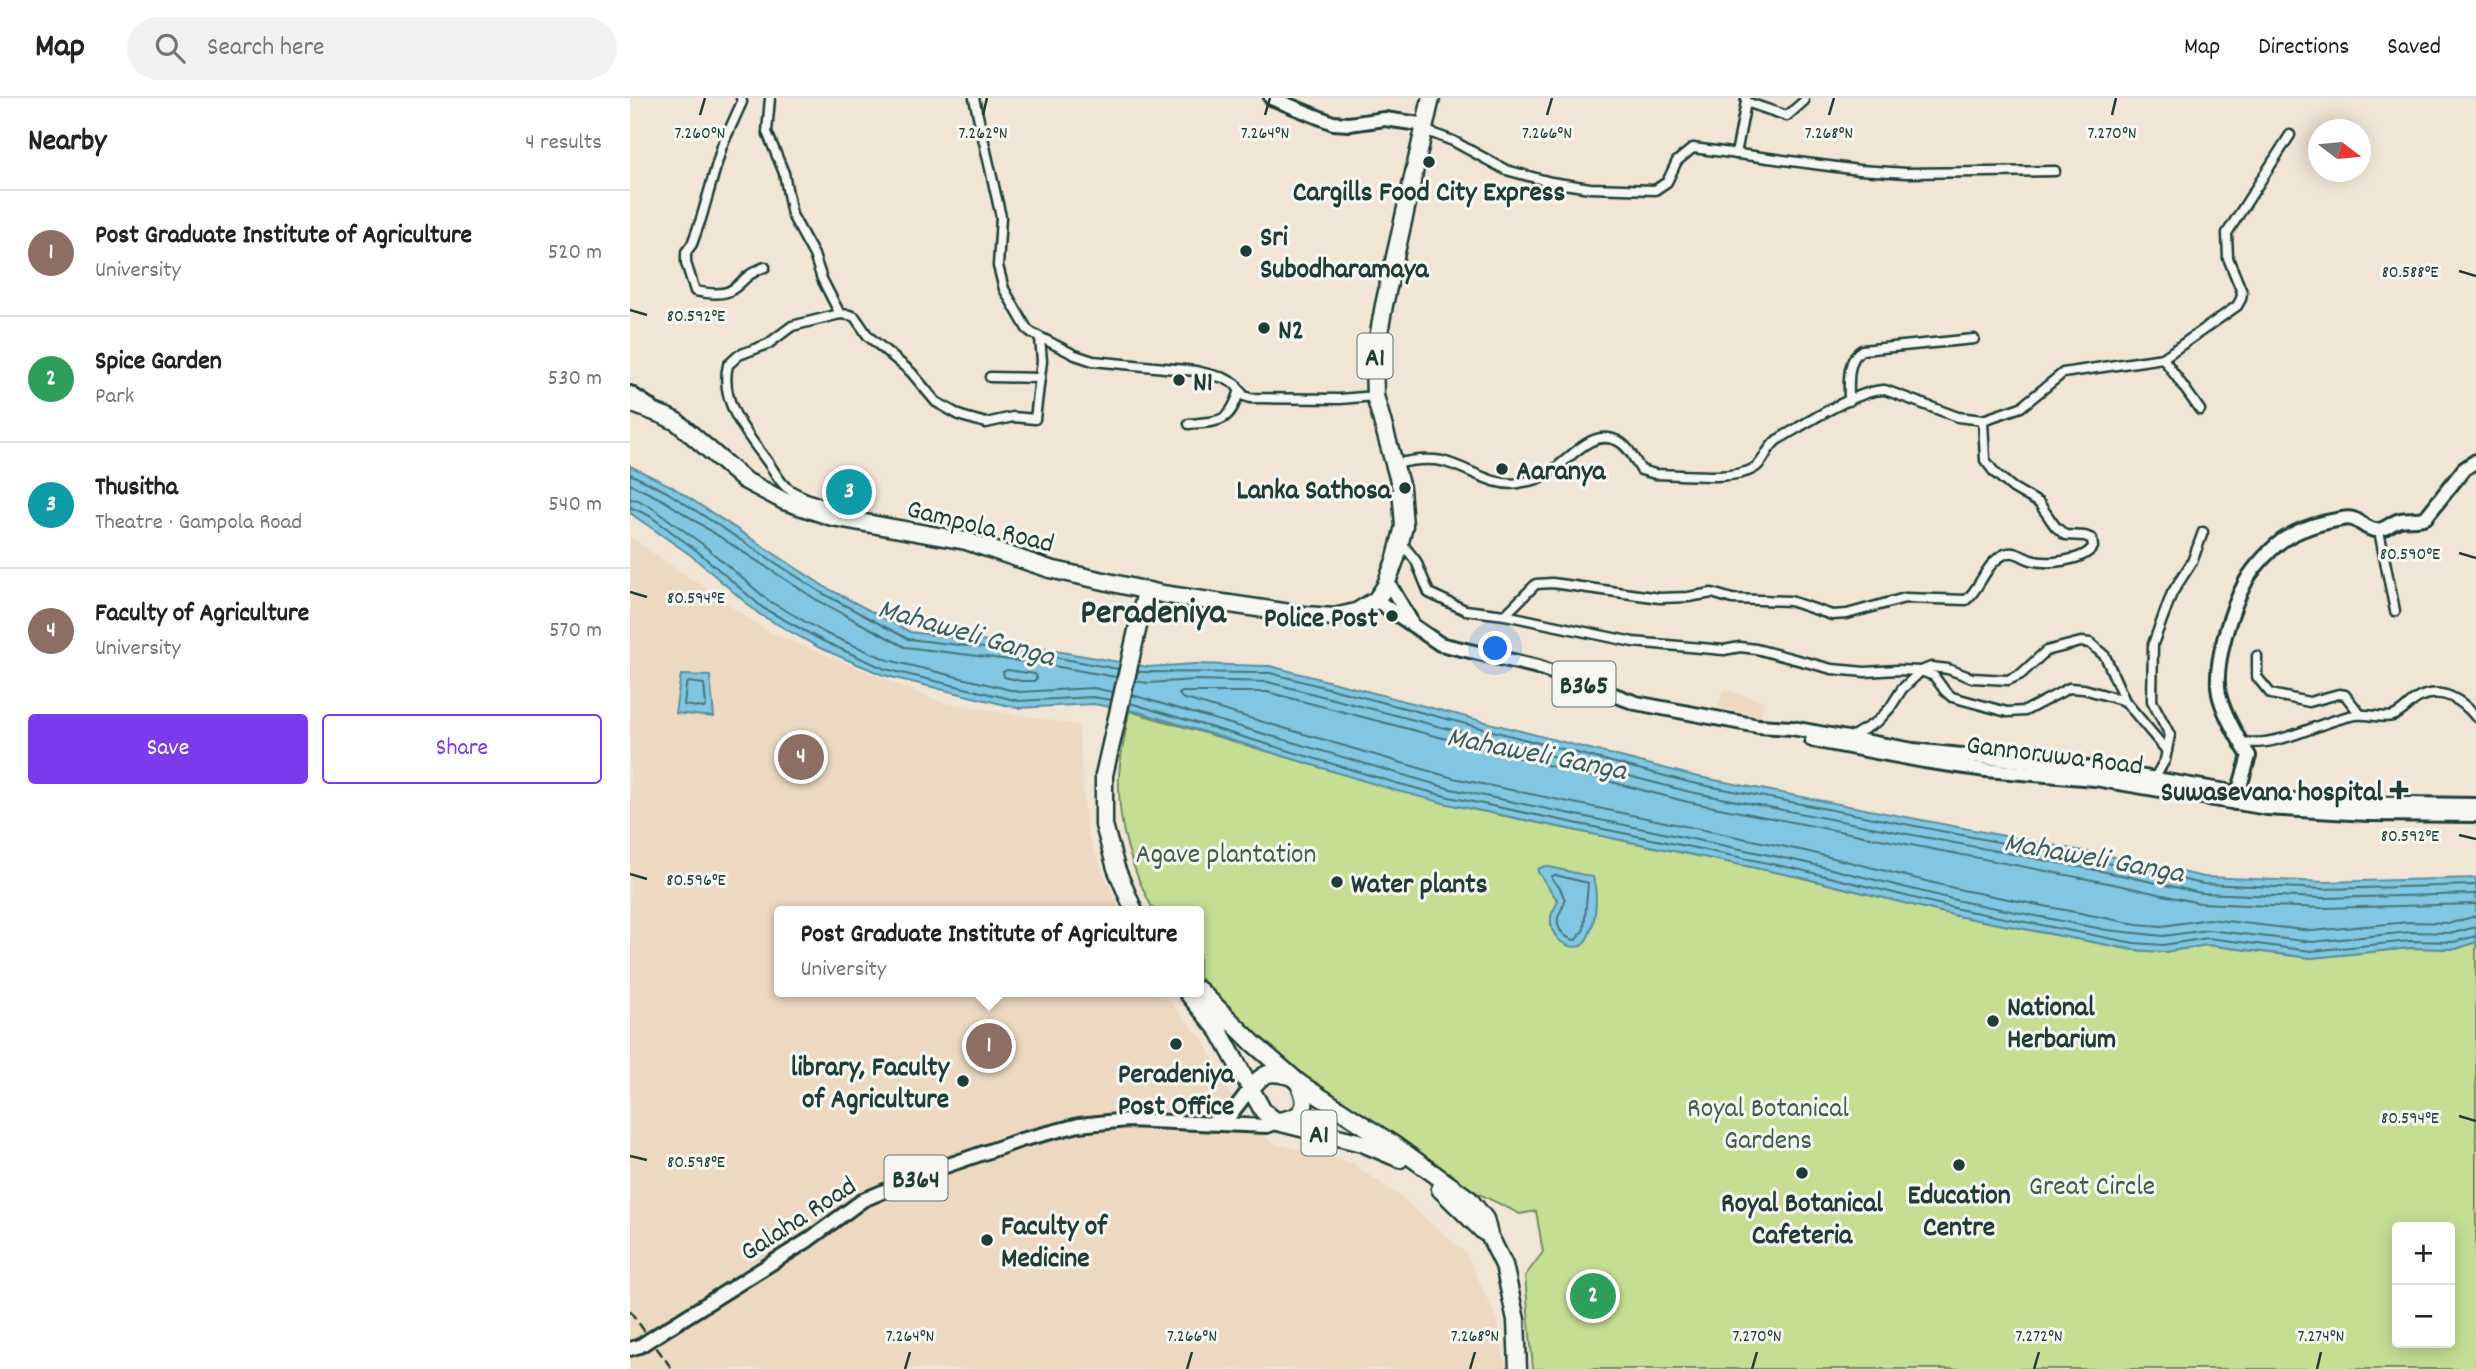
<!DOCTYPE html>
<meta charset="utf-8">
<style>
:root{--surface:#fff;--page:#f2f2f2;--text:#222;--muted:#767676;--line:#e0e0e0;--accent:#7c3aed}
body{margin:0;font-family:Dekko,sans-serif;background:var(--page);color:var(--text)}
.controls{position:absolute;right:21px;bottom:21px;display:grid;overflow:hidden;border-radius:7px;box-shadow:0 4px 18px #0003}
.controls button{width:63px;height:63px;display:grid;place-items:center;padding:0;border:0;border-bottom:2px solid var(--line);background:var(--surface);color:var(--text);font:35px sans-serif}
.compass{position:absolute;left:1678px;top:21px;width:63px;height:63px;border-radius:50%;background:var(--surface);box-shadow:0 4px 18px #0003;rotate:106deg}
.you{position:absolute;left:866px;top:551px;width:24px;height:24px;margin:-18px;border:5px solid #fff;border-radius:50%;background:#1a73e8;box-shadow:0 0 0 10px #1a73e833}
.badge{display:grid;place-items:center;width:46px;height:46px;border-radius:50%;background:var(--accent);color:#fff;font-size:23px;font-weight:700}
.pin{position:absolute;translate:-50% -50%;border:4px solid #fff;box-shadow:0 2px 7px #0006}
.popup{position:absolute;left:144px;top:808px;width:430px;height:91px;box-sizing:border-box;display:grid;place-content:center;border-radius:7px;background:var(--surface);filter:drop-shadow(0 2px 5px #0005);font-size:23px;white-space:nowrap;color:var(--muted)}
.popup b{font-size:26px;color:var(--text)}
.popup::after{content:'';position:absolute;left:50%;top:100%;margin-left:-14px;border:14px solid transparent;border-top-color:var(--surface)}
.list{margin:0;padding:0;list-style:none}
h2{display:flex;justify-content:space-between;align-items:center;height:91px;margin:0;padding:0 28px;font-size:30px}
h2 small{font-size:23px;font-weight:400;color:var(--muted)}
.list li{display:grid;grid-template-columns:46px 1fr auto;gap:21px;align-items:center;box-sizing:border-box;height:126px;padding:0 28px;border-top:2px solid var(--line)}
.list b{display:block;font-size:26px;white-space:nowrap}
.list p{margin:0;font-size:23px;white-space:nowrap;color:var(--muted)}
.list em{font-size:23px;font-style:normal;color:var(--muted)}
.actions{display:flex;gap:14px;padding:21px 28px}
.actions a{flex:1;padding:16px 0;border:2px solid var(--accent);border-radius:7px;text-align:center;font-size:24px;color:var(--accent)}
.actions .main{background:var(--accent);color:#fff}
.icon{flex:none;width:38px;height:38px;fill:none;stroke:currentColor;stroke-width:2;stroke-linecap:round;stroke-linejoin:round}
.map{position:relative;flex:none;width:1846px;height:1271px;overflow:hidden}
header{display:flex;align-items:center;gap:42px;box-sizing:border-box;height:98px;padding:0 35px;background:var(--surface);border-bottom:2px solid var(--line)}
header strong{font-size:33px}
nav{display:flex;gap:38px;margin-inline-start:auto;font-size:24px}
.search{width:490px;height:63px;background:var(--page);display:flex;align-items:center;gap:18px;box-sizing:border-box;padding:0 24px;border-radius:38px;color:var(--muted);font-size:26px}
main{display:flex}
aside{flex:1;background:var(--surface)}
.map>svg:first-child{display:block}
.built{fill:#edd9c2}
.green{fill:#c5de94;stroke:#728e64;stroke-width:2;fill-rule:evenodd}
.water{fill:#81c6e2;stroke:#5a8f9c;stroke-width:2}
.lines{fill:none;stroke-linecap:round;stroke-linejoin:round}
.shore{stroke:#46747a;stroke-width:2}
.street-casing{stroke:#1f3d34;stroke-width:13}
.secondary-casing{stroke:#1f3d34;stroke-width:18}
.primary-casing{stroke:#1f3d34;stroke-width:18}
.highway-casing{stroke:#1f3d34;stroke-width:21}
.street{stroke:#f6f6f2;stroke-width:8}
.secondary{stroke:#f6f6f2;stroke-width:12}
.primary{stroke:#f6f6f2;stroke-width:12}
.highway{stroke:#f6f6f2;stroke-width:16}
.rail{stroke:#1f3d34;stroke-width:2.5;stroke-dasharray:10 5;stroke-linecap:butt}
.primary-bridge-casing{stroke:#1f3d34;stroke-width:18;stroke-linecap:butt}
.primary-bridge{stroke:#f6f6f2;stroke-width:12}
.ticks{fill:none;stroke:#1f3d34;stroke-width:2.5}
.poi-dot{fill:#1f3d34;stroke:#f6f6f2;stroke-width:2.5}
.labels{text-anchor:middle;stroke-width:6;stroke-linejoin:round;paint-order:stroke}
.shield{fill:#f6f6f2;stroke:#60746d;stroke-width:2}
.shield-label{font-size:26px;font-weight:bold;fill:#1f3d34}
.poi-label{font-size:28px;font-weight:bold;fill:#1f3d34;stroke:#f6f6f2;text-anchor:start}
.street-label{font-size:28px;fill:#1f3d34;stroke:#f6f6f2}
.park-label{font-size:28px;fill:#405d47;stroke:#f6f6f2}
.water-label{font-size:30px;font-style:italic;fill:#385f60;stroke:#f6f6f2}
.district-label{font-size:35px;font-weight:bold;fill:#1f3d34;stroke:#f6f6f2}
.ticks-label{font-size:18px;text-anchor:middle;fill:#1f3d34;stroke:#f6f6f2;stroke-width:6;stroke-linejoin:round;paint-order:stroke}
</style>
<header>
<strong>Map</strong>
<div class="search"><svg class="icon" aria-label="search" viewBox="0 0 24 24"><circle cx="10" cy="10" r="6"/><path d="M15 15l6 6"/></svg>Search here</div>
<nav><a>Map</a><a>Directions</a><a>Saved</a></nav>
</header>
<main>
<aside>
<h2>Nearby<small>4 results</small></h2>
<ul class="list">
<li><span class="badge" style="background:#8d6e63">1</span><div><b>Post Graduate Institute of Agriculture</b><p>University</p></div><em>520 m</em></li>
<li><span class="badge" style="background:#2e9e5b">2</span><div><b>Spice Garden</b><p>Park</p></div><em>530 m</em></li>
<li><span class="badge" style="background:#0f9aa8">3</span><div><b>Thusitha</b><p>Theatre · Gampola Road</p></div><em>540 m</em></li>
<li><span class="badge" style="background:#8d6e63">4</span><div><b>Faculty of Agriculture</b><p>University</p></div><em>570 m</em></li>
</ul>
<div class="actions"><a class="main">Save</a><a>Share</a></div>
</aside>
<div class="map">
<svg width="1846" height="1271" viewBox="0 0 1846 1271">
<rect width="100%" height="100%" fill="#f1e5d6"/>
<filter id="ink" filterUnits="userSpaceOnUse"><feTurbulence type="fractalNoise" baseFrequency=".0143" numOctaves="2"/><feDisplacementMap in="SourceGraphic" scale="14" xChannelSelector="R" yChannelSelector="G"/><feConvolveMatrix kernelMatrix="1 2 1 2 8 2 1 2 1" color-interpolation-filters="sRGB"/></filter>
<g filter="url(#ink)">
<!-- built -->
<g class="built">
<path d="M0 439 137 533 311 604 448 627 457 735 490 813H149V894H532L573 942 613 1021 643 1045 722 1065 771 1099 836 1155 866 1219 877 1271H0Z"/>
<path d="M1093 592 1134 603 1130 619 1088 609Z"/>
</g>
<!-- green -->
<path class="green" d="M499 613 818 706 1169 779 1327 818 1503 852 1534 854 1577 847 1681 860 1780 850 1826 851 1846 844V1271H903L895 1178 913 1154 906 1113 890 1116 843 1093 666 976 651 963 569 879V813H524C501 771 487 726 489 678 490 657 496 634 499 613ZM1767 1129H1820V1245H1767Z"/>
<!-- water -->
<g class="water">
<path d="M0 368 41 388 195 489 280 534 414 551 518 569 565 566 640 568 1064 678 1494 761 1574 779 1694 784 1846 780V844L1826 851 1780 850 1681 860 1577 847 1534 854 1504 852 1327 818 1169 779 818 706 764 692 509 614 463 606 388 610 253 577 190 550 129 516 62 458 0 415Z"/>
<path d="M51 577 80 578 84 619 45 615Z"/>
<path d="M915 768 963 779C969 799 966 834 951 848 933 852 919 836 921 819 922 813 926 808 928 803L908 774V771Z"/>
</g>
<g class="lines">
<!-- shore -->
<g class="shore">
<path d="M0 376 37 394 192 495 278 541 413 557 488 571"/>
<path d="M0 386 33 402 187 502 275 549 412 566 486 579"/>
<path d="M0 401 8 402 24 411 71 445 139 503 197 536 258 562 389 594 463 590 483 594"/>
<path d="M0 409 20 418 66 452 133 510 193 543 255 571 389 603 463 599 481 602"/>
<path d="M377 572 405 576 407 580 404 583H391L374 579 373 574Z"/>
<path d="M507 574 640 575 1062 685 1492 768 1573 786 1694 791 1846 787"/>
<path d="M505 583 518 585 565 582 638 584 1060 694 1491 777 1571 795 1694 800 1846 796"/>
<path d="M59 584 74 586 76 607 74 610 54 607 56 587Z"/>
<path d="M502 597 821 691 1173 764 1330 803 1477 832 1533 838 1578 832 1682 844 1780 834 1823 835 1846 829"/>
<path d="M500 605 766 685 819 699 1171 772 1328 811 1504 845 1533 847 1578 840 1681 853 1780 843 1824 844 1846 838"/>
<path d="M925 777 958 785 954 831 946 842C936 841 926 832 928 820 929 814 934 809 935 802L930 790 922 781V778Z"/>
<path d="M1846 806 1693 810 1569 805 1488 787 1058 704 637 594H552L549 596 552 600 823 680 1175 753 1332 792 1506 826 1532 828 1579 821 1682 833 1779 824 1821 825 1846 818"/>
</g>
<defs>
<g id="street">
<path d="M111 0 112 4 92 48 71 121 62 146 56 154V165L65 193C114 203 101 181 135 169"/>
<path d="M140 0 137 34 154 75 162 117 184 157 192 181 210 216"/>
<path d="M344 0 371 119 368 168 374 191 397 231 402 235 445 257 463 263 566 273 594 280 605 286 614 298 620 300 710 301 745 298"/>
<path d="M1116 0V4L1157 18 1174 3"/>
<path d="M794 32 823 43 876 72 921 84 960 90 1025 92 1037 84 1047 63 1063 50 1229 72 1277 75 1425 73"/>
<path d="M1106 56 1116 4"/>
<path d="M1533 260 1570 312"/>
<path d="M360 279 410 280"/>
<path d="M1219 303C1219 287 1216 261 1232 252L1344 241"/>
<path d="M559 326C592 323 599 325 610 292"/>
<path d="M765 366C781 362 796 360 812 363 837 369 864 390 889 385 896 383 904 383 910 380 935 370 958 328 988 343 999 348 1005 363 1011 372L1025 376C1049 376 1109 384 1127 368 1136 360 1136 351 1147 342 1172 328 1228 291 1255 292L1328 319 1353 322 1391 309 1433 275 1533 260 1607 208 1611 201 1612 194 1598 160 1597 135 1660 37"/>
<path d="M220 418C201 405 175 404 156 389 149 383 143 371 137 363 117 336 89 304 98 267L109 257 138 246 162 228 210 216 220 217 225 219 238 238 281 274 306 304 331 318 356 325 383 319 405 321 412 263 410 240"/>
<path d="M1749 433 1765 513"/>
<path d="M771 444 786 463 799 495 835 512 875 517 1003 544 1094 552 1110 549 1126 551 1202 571 1235 574 1267 572 1291 573 1304 578 1315 593 1322 599 1377 614 1395 613 1439 590 1454 591 1495 603"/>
<path d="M875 517 906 486 922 485 1030 500 1058 499 1082 495 1102 501 1160 503 1202 517 1217 516 1275 500 1336 502C1351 490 1355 465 1375 456 1385 452 1392 459 1401 462 1417 467 1453 463 1463 449L1462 441 1455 438 1435 437 1425 428 1409 405 1383 390 1365 375 1355 362 1353 322"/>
<path d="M1627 558V579L1641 596 1679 604 1709 596 1715 597 1730 616"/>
<path d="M1221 639 1248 623 1260 610 1272 591 1291 573 1301 569 1318 571 1342 580 1378 582 1391 576 1416 553 1451 544 1460 545 1475 558 1495 603 1537 653"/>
<path d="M1610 644C1651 650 1686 624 1725 617 1737 615 1752 621 1763 618 1773 615 1780 603 1790 599 1812 589 1832 602 1846 619"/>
<path d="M1524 681 1535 662 1540 637 1522 603 1523 546 1542 495 1562 464 1573 434"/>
</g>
<path id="secondary" d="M1605 705 1619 658C1609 642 1593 614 1589 596 1583 565 1602 509 1616 483 1623 470 1644 447 1656 440 1672 430 1694 424 1712 421 1729 417 1732 431 1746 432 1754 433 1762 424 1770 422 1779 420 1787 423 1796 419L1834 371 1846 363"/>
<g id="primary">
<path d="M641 0 703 25 719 26 755 21 796 27"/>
<path d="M0 295 20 308"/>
<path d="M758 484 781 523"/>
<path d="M746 502 810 546 908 569 1006 605 1091 621 1128 628 1162 630 1283 652 1467 671 1638 700 1704 705 1846 707"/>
<path d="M1182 642 1294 663 1356 672 1465 681 1637 710 1738 716 1846 717"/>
<path d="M584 1024 597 1021 620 991"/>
<path d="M30 1235 177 1143 233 1102 307 1071 391 1042 449 1027 497 1022 637 1028 647 1024"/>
<path d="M0 1251 10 1248"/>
</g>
<g id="highway">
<path d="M0 305 35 318 47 324 114 382 154 403 202 419 336 443 420 471 532 496 674 517 704 519 726 514 746 502 755 489 766 460 774 428 771 390 745 298 744 263 754 207 801 0"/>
<path d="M504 813 486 770 474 727V677L516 493"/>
<path d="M569 892 624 946 669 985 764 1047 839 1101 855 1121 859 1137 874 1167 886 1222 888 1271"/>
<path d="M557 894 589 933 633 1013 647 1024 732 1045 770 1061"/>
<path d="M620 991C634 975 638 972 659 978"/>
<path d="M648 1023C673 1020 681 1010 669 985"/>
<path d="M810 1091 854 1134"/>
</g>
</defs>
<!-- street casing -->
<use href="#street" class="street-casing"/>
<!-- secondary casing -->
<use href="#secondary" class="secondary-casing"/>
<!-- primary casing -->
<use href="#primary" class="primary-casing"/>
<!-- highway casing -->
<use href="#highway" class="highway-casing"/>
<!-- street -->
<use href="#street" class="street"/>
<!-- secondary -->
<use href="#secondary" class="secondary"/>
<!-- primary -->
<use href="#primary" class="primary"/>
<!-- highway -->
<use href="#highway" class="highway"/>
<!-- rail -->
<path class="rail" d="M0 1213 42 1271"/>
<defs>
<path id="primary-bridge" d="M10 1248 30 1235"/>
</defs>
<!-- primary-bridge casing -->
<use href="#primary-bridge" class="primary-bridge-casing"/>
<!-- primary-bridge -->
<use href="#primary-bridge" class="primary-bridge"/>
</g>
</g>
<!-- ticks -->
<path class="ticks" d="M70 17 75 0M353 17 357 0M635 17 640 0M917 17 922 0M1199 17 1204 0M1482 17 1486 0M1829 173 1846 178M0 212 17 217M1829 455 1846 460M0 494 17 499M1829 737 1846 741M0 776 17 781M1829 1018 1846 1023M0 1058 17 1062M275 1271 280 1254M557 1271 562 1254M840 1271 845 1254M1122 1271 1127 1254M1404 1271 1409 1254M1687 1271 1691 1254"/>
<!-- markers -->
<g class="poi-dot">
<circle cx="799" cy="64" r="7"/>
<circle cx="616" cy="153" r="7"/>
<circle cx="634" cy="230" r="7"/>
<circle cx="549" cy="282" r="7"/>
<circle cx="872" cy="371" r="7"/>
<circle cx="775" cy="390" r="7"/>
<circle cx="762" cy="518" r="7"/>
<path d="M1765.5 681.5h7v7h7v7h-7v7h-7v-7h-7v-7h7z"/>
<circle cx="707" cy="784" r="7"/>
<circle cx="1363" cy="923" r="7"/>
<circle cx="546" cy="946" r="7"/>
<circle cx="333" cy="983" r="7"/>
<circle cx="1329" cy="1067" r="7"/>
<circle cx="1172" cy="1075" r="7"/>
<circle cx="357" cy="1142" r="7"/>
</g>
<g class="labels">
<!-- shield labels -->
<g class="shield">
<rect x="727.5" y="235.5" width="35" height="45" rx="5"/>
<rect x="922.5" y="563.5" width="63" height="45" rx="5"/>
<rect x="671.5" y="1012.5" width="35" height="45" rx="5"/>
<rect x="254.5" y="1057.5" width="63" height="45" rx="5"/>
</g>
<g class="shield-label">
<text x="745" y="267">A1</text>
<text x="954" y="595">B365</text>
<text x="689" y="1044">A1</text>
<text x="286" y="1089">B364</text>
</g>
<!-- poi labels -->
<g class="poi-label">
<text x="799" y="102" text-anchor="middle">Cargills Food City Express</text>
<text x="630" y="147">Sri<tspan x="630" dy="32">Subodharamaya</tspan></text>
<text x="648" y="240">N2</text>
<text x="563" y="292">N1</text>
<text x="886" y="381">Aaranya</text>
<text x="761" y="400" text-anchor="end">Lanka Sathosa</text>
<text x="748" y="528" text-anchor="end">Police Post</text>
<text x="1753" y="702" text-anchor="end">Suwasevana hospital</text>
<text x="721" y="794">Water plants</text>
<text x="1377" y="917">National<tspan x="1377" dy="32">Herbarium</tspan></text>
<text x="319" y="977" text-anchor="end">library, Faculty<tspan x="319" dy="32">of Agriculture</tspan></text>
<text x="546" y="984" text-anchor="middle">Peradeniya<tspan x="546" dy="32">Post Office</tspan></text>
<text x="1329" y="1105" text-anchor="middle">Education<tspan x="1329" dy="32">Centre</tspan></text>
<text x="1172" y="1113" text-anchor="middle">Royal Botanical<tspan x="1172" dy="32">Cafeteria</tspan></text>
<text x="371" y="1136">Faculty of<tspan x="371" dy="32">Medicine</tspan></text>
</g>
<!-- street labels -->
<g class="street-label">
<text transform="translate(351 426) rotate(14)" y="10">Gampola Road</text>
<text transform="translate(1425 655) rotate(7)" y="10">Gannoruwa Road</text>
<text transform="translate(167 1119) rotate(-33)" y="10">Galaha Road</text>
</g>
<!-- park labels -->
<g class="park-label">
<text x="596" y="764">Agave plantation</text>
<text x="1138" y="1018">Royal Botanical<tspan x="1138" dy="32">Gardens</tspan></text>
<text x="1462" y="1096">Great Circle</text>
</g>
<!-- water labels -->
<g class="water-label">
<text transform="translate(337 533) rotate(16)" y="10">Mahaweli Ganga</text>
<text transform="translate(907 654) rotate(11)" y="10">Mahaweli Ganga</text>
<text transform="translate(1464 758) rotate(10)" y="10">Mahaweli Ganga</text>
</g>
<!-- district labels -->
<g class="district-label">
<text x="523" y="524">Peradeniya</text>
</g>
</g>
<g class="ticks-label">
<text x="70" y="40">7.260°N</text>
<text x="353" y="40">7.262°N</text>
<text x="635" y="40">7.264°N</text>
<text x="917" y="40">7.266°N</text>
<text x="1199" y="40">7.268°N</text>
<text x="1482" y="40">7.270°N</text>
<text x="1780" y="179">80.588°E</text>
<text x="66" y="223">80.592°E</text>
<text x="1780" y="461">80.590°E</text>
<text x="66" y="505">80.594°E</text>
<text x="1780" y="743">80.592°E</text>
<text x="66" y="787">80.596°E</text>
<text x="1780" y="1025">80.594°E</text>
<text x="66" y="1069">80.598°E</text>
<text x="280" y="1243">7.264°N</text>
<text x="562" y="1243">7.266°N</text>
<text x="845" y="1243">7.268°N</text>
<text x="1127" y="1243">7.270°N</text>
<text x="1409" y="1243">7.272°N</text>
<text x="1691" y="1243">7.274°N</text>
</g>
</svg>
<div class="controls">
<button>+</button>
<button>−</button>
</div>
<svg class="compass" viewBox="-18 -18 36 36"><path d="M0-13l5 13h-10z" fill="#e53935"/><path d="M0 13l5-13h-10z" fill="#767676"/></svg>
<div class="you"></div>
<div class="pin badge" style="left:359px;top:948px;background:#8d6e63">1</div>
<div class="popup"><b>Post Graduate Institute of Agriculture</b>University</div>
<div class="pin badge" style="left:963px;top:1198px;background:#2e9e5b">2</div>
<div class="pin badge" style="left:219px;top:394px;background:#0f9aa8">3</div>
<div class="pin badge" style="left:171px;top:659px;background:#8d6e63">4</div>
</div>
</main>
